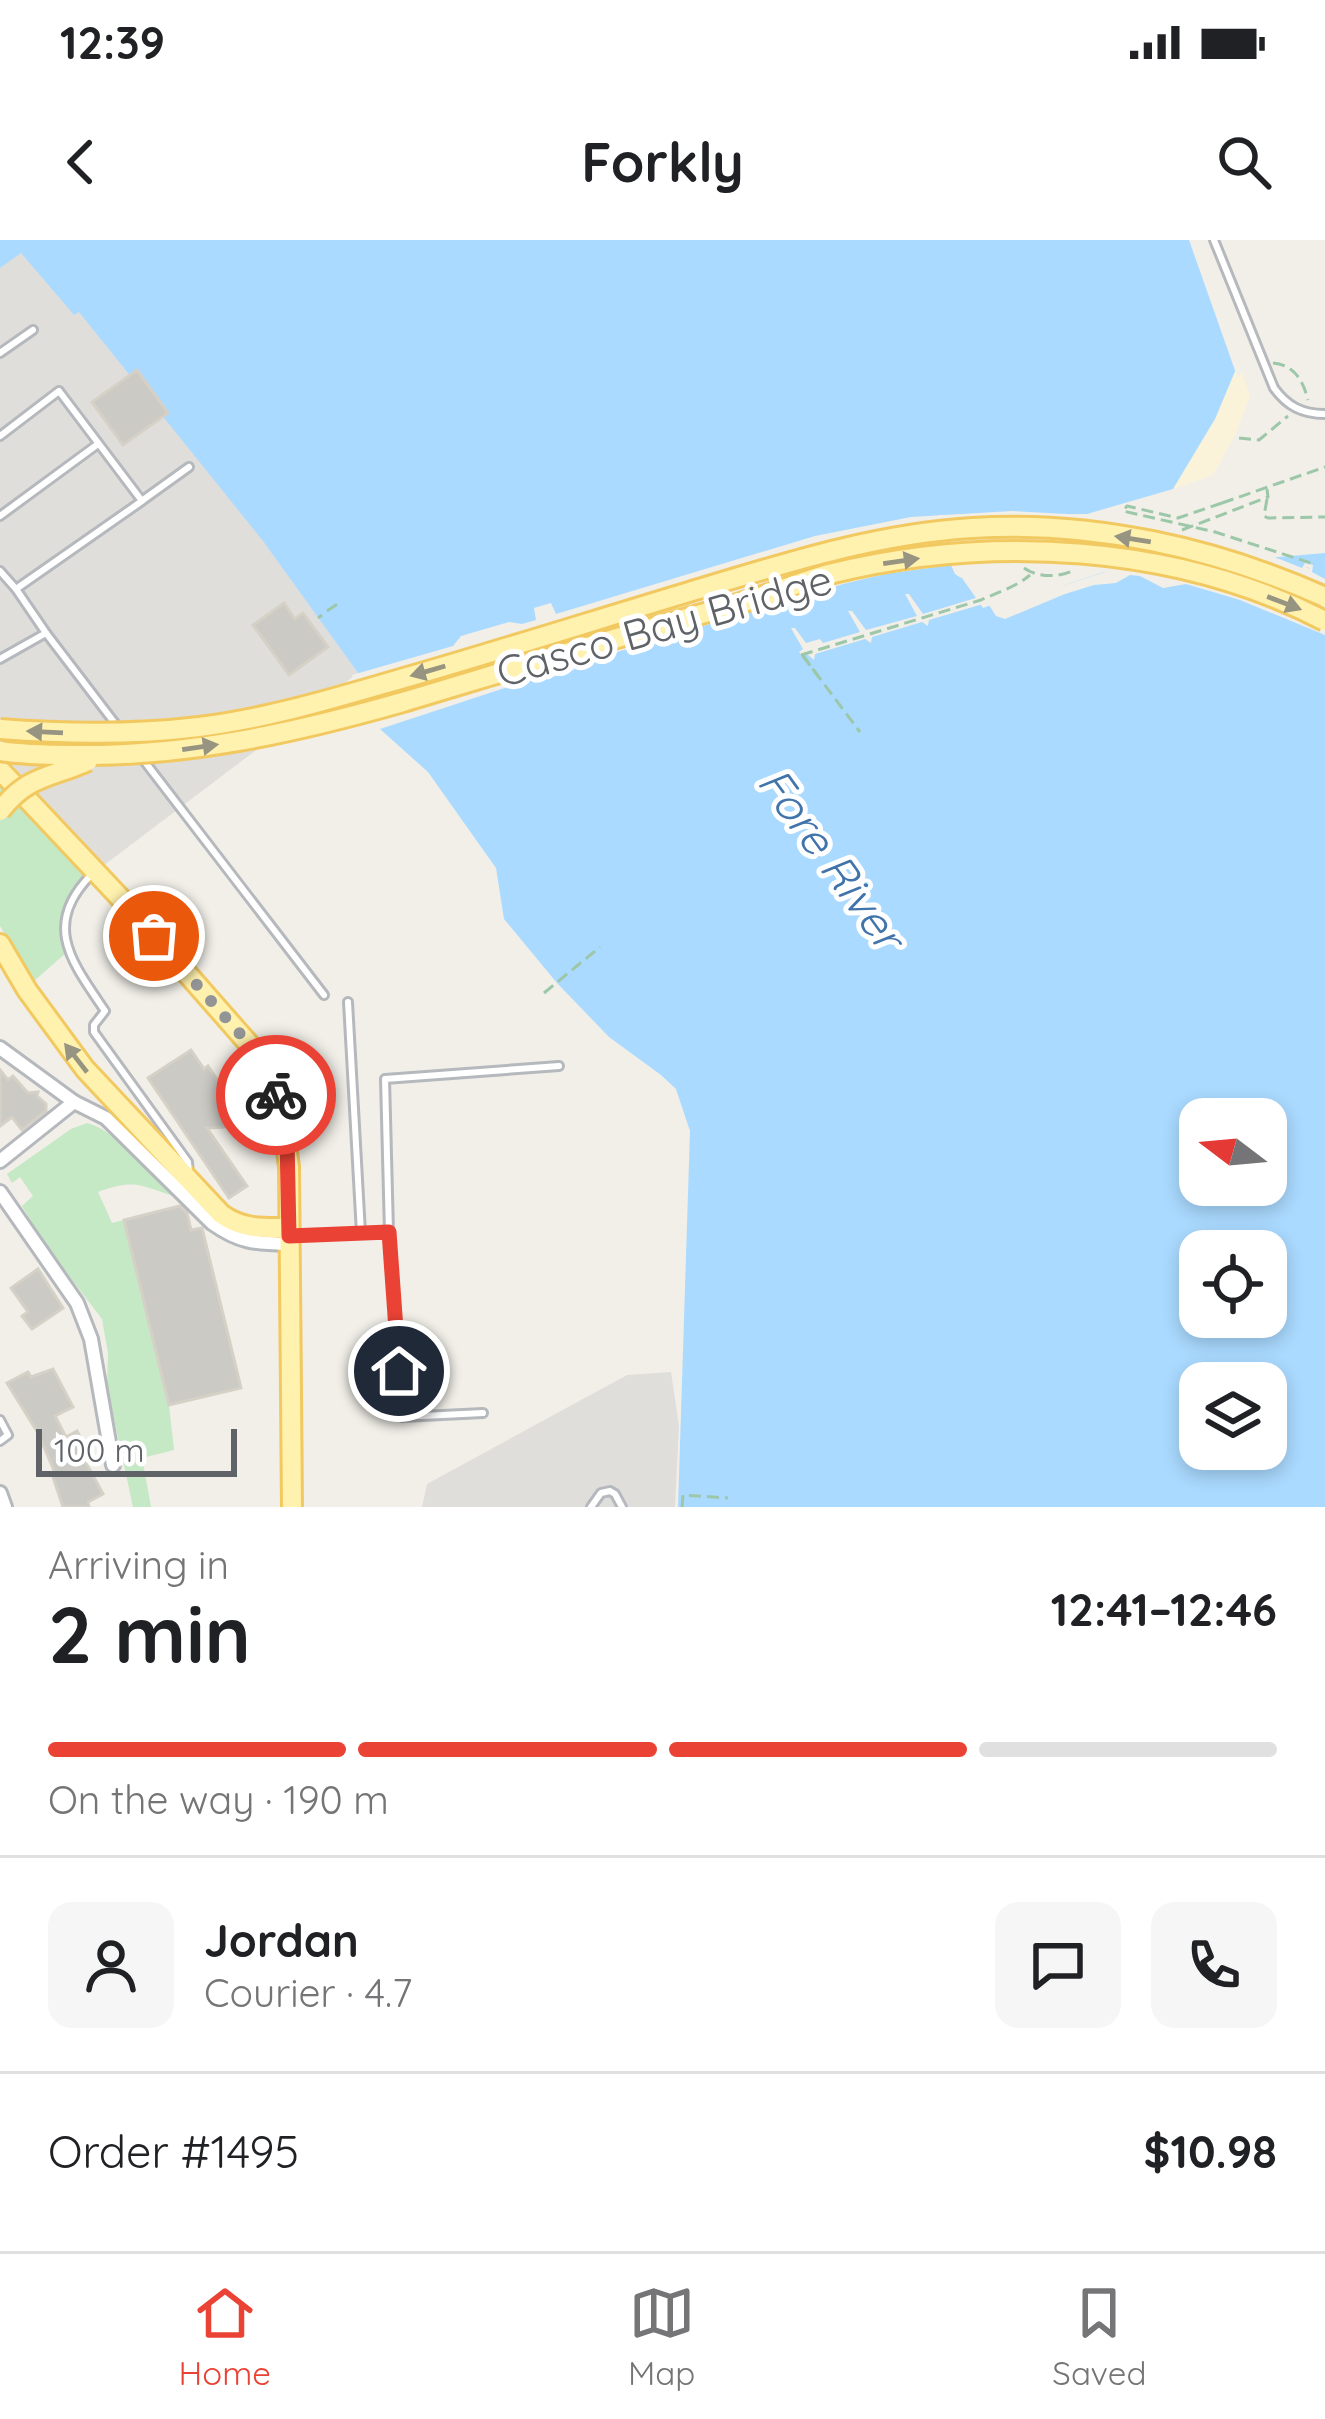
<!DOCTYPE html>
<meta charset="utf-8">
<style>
:root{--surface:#fff;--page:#f6f6f6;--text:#202124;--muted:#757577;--line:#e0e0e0;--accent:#ea4335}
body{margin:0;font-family:Quicksand,sans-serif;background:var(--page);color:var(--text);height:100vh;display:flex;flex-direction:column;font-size:45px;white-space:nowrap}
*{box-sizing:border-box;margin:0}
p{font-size:39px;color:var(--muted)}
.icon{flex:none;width:66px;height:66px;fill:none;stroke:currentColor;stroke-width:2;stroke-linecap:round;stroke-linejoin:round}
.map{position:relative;height:1267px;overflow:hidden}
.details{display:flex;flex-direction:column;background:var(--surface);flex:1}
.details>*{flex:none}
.needle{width:78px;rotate:286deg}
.fabs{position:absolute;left:1179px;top:858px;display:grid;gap:24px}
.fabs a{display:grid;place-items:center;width:108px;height:108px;border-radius:24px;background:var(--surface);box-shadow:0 6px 18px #0003;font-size:60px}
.scale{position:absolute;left:36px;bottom:30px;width:201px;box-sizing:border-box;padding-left:12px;border:6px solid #5f6368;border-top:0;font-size:33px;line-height:42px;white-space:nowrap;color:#5f6368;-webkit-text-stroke:9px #fff;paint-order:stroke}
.pin{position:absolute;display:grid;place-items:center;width:102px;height:102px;color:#fff;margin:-51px;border:6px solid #fff;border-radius:50%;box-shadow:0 3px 12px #0007}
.courier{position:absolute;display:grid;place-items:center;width:120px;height:120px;margin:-60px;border:9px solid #ea4335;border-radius:50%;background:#fff;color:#222;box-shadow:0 3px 15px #0007}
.overview em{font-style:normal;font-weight:700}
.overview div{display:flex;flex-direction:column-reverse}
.overview{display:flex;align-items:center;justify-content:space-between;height:204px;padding:0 48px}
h1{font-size:78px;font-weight:700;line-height:90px}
.bar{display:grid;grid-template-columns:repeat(4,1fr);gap:18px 12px;align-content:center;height:144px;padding:0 48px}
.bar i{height:15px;border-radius:9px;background:var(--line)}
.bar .selected{background:var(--accent)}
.bar p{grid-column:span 4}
.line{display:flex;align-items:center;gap:30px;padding:0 48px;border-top:3px solid var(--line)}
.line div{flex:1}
.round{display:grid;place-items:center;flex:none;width:126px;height:126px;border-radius:24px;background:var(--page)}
.status{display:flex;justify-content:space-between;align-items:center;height:84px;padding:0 60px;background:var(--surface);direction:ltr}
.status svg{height:33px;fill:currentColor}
header{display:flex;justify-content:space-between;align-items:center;height:156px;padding:0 48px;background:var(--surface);font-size:54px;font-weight:700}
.menu{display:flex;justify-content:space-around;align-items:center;height:168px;border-top:3px solid var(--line);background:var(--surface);font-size:33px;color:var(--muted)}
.menu a{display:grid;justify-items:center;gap:6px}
.menu .selected{color:var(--accent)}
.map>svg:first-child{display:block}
</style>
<div class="status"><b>12:39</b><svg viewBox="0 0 49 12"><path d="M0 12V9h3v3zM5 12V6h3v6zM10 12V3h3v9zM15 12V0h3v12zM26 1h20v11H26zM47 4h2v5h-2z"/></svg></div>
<header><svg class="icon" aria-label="back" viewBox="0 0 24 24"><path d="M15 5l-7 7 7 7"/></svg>Forkly<svg class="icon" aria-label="search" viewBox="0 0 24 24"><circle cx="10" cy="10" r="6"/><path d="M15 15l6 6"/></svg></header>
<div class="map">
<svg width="1325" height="1267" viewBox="0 0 1325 1267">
<rect width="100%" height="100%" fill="#f1efe8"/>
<g fill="#e0deda">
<path d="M20,12l38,1 300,420 -263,199 -95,-102v-502z"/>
<path d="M671,1132l8,54 -4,81h-253l5,-23 200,-109z"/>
</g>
<g fill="#c5e8c5">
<path d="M0,529l95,103c-28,27 -30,41 -27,79l-35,31 -33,-56z"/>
<path d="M87,883c32,9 66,51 90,74 -37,-11 -41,-19 -79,-5l14,31 12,-3 45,185 5,45 -32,8 9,49h-18l-26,-121 1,-33 -6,-34 -58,-76 -22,-37 11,-10 -13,-19 -8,6 -5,-9 64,-45z"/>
</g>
<path fill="#fbf3d9" d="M1233,106l17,50 -15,39 -22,40 -40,14 -18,-7z"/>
<path fill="#aadaff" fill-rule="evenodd" d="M0,0h1195l44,122 -24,57 -42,70 -86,25 -149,1 24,63 21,30 19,-7 3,4 99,-33 221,-19v954h-647l12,-376 -14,-42 -15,-14 -52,-38 -52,-54 -53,-64 -8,-51 -68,-96 -48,-43 -22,-56 -95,-132 -184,-229 -5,3 -53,-62 -21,15zM1200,879h66v66h-66zM1200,1011h66v66h-66zM1200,1143h66v66h-66z"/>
<g fill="#f1efe8">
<path d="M1189,0h12l30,83 12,44 -5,12z"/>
<path d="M1012,271l91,5 -16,4 -141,1 18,43 2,8 -5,6 -6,-4 -4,-9 -66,9 -42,10 -269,81v5l-40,13 -2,-4 -158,52 -22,-56 101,-29 8,-10 48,-14 13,2 14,-4 -2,-12 17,-5 5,11 259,-78 96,-19z"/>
<path d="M1262,312l40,16 3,-5 8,2 -1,7 13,7v56l-85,-35 -54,-16 -23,4 -23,-12 -10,-1 -14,8 -22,2 -29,9 -60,25 -9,-3 -7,-11 13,-4v-3l63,-13 43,-14 -9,-3 4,-2z"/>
<path d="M905,354h4l14,20 56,-17 4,7 -54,16 -1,6 -6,-4 -50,15 -1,6 -6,-4 -50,15 -1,6 -8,-7 -5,2 -2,-3 4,-3 -12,-21h4l11,15 14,-4 3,4 37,-11 -12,-21h4l14,19 51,-14z"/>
</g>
<g fill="#cccac5" stroke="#d6d1c6" stroke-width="3">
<path d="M137,130l31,43 -45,32 -31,-43z"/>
<path d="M284,363l11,16 8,-6 25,34 -39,28 -36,-50z"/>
<path d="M191,810l13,19 4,-3 20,30 15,-10 13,19 -32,22 -17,1 40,58 -18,12 -81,-120z"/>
<path d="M0,830l8,10 5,-4 15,17 10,-1 -1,4 9,8v7l-24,19 -10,-13 -12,9z"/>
<path d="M180,966l7,7 4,17 11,-2 39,160 -72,17 -45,-185z"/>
<path d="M38,1029l25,39 -31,21 -10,-13 6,-4 -17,-24z"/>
<path d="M53,1129l20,38 -18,9 11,21 11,-6 15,28 -6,4 17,31 -15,8 1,5h-26l-11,-33 3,-1 -17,-40 -31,-50 21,-11 3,5z"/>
</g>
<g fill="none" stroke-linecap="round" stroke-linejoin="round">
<g stroke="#b5b8bc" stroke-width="12">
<g id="service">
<path d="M1214,0l60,148c13,18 28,26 51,26"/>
<path d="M0,113l33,-23"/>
<path d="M0,196l59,-45 83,110 -126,88 30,44 -46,26"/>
<path d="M143,260l46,-33"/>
<path d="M0,276l98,-72"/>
<path d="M0,331l16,18"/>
<path d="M46,393l71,93"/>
<path d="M125,496l199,259"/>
<path d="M92,634c-51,51 -20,88 13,137l-11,14v7l94,130 1,11"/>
<path d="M348,762l13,231"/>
<path d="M389,992l13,185 81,-4"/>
<path d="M293,996l96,-4 -4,-153 174,-13"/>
<path d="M0,1180l8,15 -8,6"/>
<path d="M591,1267l10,-14 9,-2 5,3 7,13"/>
</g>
</g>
<g stroke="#b5b8bc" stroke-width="18">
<g id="minor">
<path d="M0,808l74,54 32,16 106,105c28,20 43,20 77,21"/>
<path d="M0,921l74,-59"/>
<path d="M0,952l77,111 14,36 22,126"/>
<path d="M0,1253l5,14"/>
</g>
</g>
<g stroke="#f2c960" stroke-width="24">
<g id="primary">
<path d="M0,530l125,133 123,140 24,42 10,27 7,55 3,340"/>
<path d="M0,704l27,46 58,79 136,145c22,16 42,14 68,14"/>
</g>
</g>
<g stroke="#9cc7a9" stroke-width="3" stroke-dasharray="12 6" stroke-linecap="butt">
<path d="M1273,123c22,2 30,18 35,37"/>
<path d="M1239,198l20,2 29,-24"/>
<path d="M1267,259l-3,17 4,2 57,-1"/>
<path d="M1222,263l103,-36"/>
<path d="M1182,290l86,-33 -1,-8"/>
<path d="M1024,328c12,9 34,10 48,3"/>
<path d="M327,371l12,-8"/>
<path d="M318,378l4,-3"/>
<path d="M801,415l180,-55c17,-8 35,-13 49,-25"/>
<path d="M803,416l57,76"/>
<path d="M544,753l56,-46"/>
<path d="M682,1267l1,-12 45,3"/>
</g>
<use href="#service" stroke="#fff" stroke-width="6"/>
<use href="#minor" stroke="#fff" stroke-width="12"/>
<use href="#primary" stroke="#fff2af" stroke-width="18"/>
<g stroke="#f2c960" stroke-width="24" stroke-linecap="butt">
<g id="primary-bridge">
<path d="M0,489c66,5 133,6 199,-2 73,-9 142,-31 212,-51 93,-27 185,-56 278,-84 93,-28 185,-58 283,-64 120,-8 244,20 353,69"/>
<path d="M0,511c24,4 48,4 72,4 114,2 222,-22 331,-53 110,-33 220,-67 331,-97 32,-9 63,-22 95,-31 161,-40 347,-30 496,47"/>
<path d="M0,571c28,-36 50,-33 88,-50"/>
</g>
</g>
<g stroke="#9cc7a9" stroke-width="3" stroke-dasharray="12 6" stroke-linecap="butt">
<path d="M1222,263l-44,15 -51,-12 -4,5 92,21 96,31 -3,5"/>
<path d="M802,414l16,22"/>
</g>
<use href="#primary-bridge" stroke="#fff2af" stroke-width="18"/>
</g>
<defs><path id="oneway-solid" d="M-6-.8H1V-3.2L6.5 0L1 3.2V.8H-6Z" transform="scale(3)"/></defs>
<g fill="#979581">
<use href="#oneway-solid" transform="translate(1133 299) rotate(-171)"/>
<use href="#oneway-solid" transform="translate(901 321) rotate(-8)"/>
<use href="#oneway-solid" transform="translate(1284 363) rotate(21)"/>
<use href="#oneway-solid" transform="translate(428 431) rotate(164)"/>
<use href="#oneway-solid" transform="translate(45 492) rotate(-177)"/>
<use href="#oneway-solid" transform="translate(200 507) rotate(-8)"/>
<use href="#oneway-solid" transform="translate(76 818) rotate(-128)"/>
</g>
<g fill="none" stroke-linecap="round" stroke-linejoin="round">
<path stroke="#929495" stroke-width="12" stroke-dasharray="0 21.6" d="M154,696l94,107 28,52"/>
<path stroke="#ea4335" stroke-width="15" d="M276,855l11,45 2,96 100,-4 10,139"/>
</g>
<g text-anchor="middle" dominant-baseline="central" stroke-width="10" stroke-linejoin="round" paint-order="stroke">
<g font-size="42" fill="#5f6368" stroke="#fff">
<text transform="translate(664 385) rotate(-16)">Casco Bay Bridge</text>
</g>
<g font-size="45" font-style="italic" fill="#4174aa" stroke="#fff">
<text transform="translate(832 618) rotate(54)">Fore River</text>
</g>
</g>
</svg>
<div class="fabs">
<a><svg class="needle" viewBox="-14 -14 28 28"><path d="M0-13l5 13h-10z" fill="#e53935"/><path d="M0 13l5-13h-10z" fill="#757577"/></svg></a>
<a><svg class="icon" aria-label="locate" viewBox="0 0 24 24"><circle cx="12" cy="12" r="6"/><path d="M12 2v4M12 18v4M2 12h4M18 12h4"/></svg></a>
<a><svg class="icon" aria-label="layers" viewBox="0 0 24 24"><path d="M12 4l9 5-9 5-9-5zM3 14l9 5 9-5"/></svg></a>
</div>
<div class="scale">100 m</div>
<div class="pin" style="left:154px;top:696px;background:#ea580c"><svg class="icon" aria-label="bag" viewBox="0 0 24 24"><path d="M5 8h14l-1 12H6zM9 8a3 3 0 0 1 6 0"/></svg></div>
<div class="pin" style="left:399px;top:1131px;background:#1f2937"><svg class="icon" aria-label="home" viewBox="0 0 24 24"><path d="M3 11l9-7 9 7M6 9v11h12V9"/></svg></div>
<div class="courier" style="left:276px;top:855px"><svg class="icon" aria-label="bike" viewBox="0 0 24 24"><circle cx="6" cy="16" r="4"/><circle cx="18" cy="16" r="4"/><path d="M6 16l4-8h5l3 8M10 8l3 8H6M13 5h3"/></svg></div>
</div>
<section class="details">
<div class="overview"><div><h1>2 min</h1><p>Arriving in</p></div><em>12:41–12:46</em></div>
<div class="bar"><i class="selected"></i><i class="selected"></i><i class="selected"></i><i></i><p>On the way · 190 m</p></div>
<div class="line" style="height:216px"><a class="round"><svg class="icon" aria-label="person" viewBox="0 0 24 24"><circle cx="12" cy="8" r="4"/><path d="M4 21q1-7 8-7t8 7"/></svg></a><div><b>Jordan</b><p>Courier · 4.7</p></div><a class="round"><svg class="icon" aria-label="chat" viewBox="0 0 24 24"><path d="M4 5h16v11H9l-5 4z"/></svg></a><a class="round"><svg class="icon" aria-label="phone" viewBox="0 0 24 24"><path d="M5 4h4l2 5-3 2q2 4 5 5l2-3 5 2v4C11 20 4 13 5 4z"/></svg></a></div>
<div class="line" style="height:156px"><div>Order #1495</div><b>$10.98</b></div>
</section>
<nav class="menu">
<a class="selected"><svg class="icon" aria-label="home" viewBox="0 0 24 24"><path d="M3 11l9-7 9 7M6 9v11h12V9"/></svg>Home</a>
<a><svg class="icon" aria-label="map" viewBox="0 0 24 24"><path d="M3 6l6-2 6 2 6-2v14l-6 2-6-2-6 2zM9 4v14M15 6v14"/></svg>Map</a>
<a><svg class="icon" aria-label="saved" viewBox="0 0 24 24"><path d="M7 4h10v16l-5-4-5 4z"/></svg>Saved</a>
</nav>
